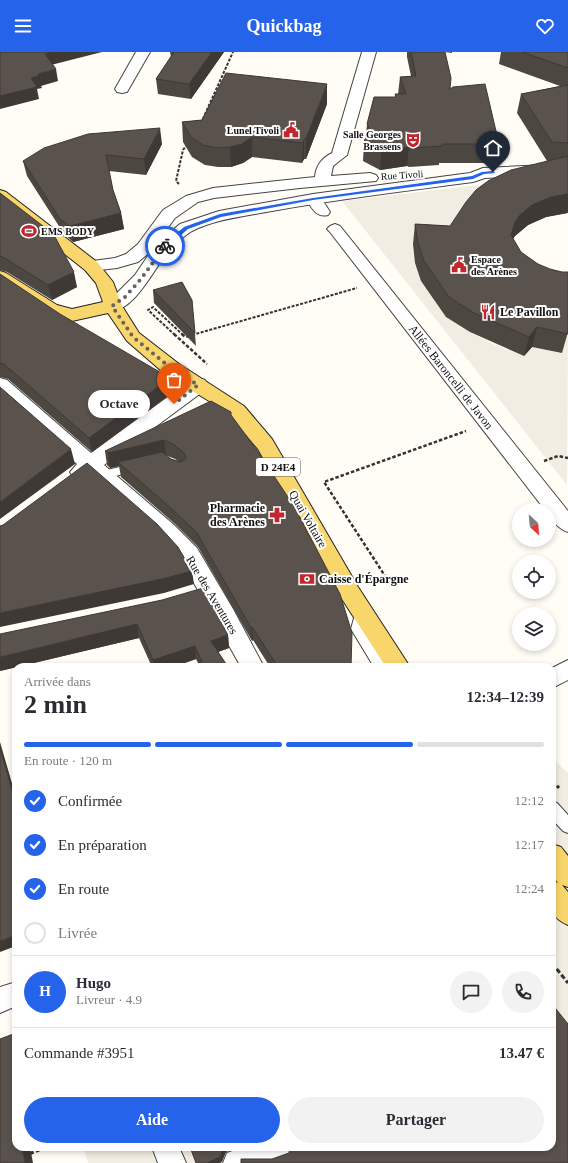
<!DOCTYPE html>
<html lang="fr">
<meta charset="utf-8">
<style>
:root{--surface:#fff;--page:#f2f2f3;--text:#2b2b33;--muted:#7c7c81;--line:#e1e1e2;--accent:#2563eb}
body{margin:0;font-family:Georgia,serif;background:var(--page);color:var(--text);height:100vh;display:flex;flex-direction:column;font-size:15px;white-space:nowrap}
*{box-sizing:border-box;margin:0}
p{font-size:13px;color:var(--muted)}
.icon{flex:none;width:22px;height:22px;fill:none;stroke:currentColor;stroke-width:2;stroke-linecap:round;stroke-linejoin:round}
.map{position:relative;flex:1;overflow:hidden}
.side{position:absolute;left:12px;top:611px;width:544px;height:488px;display:flex;flex-direction:column;background:var(--surface);border-radius:12px;box-shadow:0 2px 6px #0003}
.side>*{flex:none}
.needle{width:26px;rotate:154deg}
.fabs{position:absolute;left:512px;top:451px;display:grid;gap:8px}
.fabs a{display:grid;place-items:center;width:44px;height:44px;border-radius:50%;background:var(--surface);box-shadow:0 2px 6px #0003;font-size:20px}
.pin{position:absolute;display:grid;place-items:center;width:34px;height:34px;color:#fff;margin:-41px -17px;border-radius:50% 50% 50% 0;rotate:-45deg;box-shadow:0 0 4px #0007}
.pin .icon{rotate:45deg}
.courier{position:absolute;display:grid;place-items:center;width:40px;height:40px;margin:-20px;border:3px solid #2563eb;border-radius:50%;background:#fff;color:#222;box-shadow:0 1px 5px #0007}
.bubble{position:absolute;height:28px;border-radius:14px;background:var(--surface);box-shadow:0 2px 6px #0003;font-size:13px;font-weight:700;line-height:28px;text-align:center}
.head em{font-style:normal;font-weight:700}
.head div{display:flex;flex-direction:column-reverse}
.head{display:flex;align-items:center;justify-content:space-between;height:68px;padding:0 12px}
h1{font-size:26px;font-weight:700;line-height:30px}
.bar{display:grid;grid-template-columns:repeat(4,1fr);gap:6px 4px;align-content:center;height:48px;padding:0 12px}
.bar i{height:5px;border-radius:3px;background:var(--line)}
.bar .current{background:var(--accent)}
.bar p{grid-column:span 4}
.line{display:flex;align-items:center;gap:10px;padding:0 12px;border-top:1px solid var(--line)}
.line div{flex:1}
.round{display:grid;place-items:center;flex:none;width:42px;height:42px;border-radius:21px;background:var(--page)}
ol{padding:0 12px;list-style:none}
li{display:flex;align-items:center;gap:12px;height:44px}
li p{margin-inline-start:auto}
li .icon{padding:4px;border-radius:50%;background:var(--accent);color:#fff;stroke-width:4}
li:last-child{color:var(--muted)}
li i{width:22px;height:22px;border:2px solid var(--line);border-radius:50%}
.primary-button{display:flex;gap:8px;margin-top:auto;padding:8px 12px}
.primary-button a{flex:1;height:46px;border-radius:24px;background:var(--accent);color:#fff;font-size:16px;font-weight:700;line-height:46px;text-align:center}
.primary-button a+a{background:var(--page);color:var(--text)}
header{display:flex;justify-content:space-between;align-items:center;height:52px;padding:0 12px;background:var(--accent);color:#fff;font-size:18px;font-weight:700}
.map>svg:first-child{display:block}
</style>
<header><svg class="icon" aria-label="menu" viewBox="0 0 24 24"><path d="M4 6h16M4 12h16M4 18h16"/></svg>Quickbag<svg class="icon" aria-label="heart" viewBox="0 0 24 24"><path d="M12 20l-8-8c-3-5 5-10 8-4 3-6 11-1 8 4z"/></svg></header>
<div class="map">
<svg width="568" height="1111" viewBox="0 0 568 1111">
<rect width="100%" height="100%" fill="#fffdf5"/>
<g fill="#f1ede2">
<path d="M504,130l-50,64 -41,-2 2,19 6,18 13,18 36,33 25,13 29,11 8,-9 30,6 6,-22 -1,154 -225,-284z"/>
<path d="M552,706l16,15v268l-16,-20z"/>
<path d="M83,1095h108l6,16h-109z"/>
</g>
<g fill="none" stroke-linecap="round" stroke-linejoin="round">
<g stroke="#444" stroke-width="2">
<g id="service">
<path d="M136,411l4,1 2,3 -2,3 -37,9 -4,-1 -2,-3 2,-3z"/>
<path d="M362,554l5,1 2,4 -4,17 23,39h-14l-23,-38 6,-22z"/>
<path d="M552,749l5,2 11,12v18l-5,-2 -11,-12z"/>
</g>
</g>
<g stroke="#444" stroke-width="2">
<g id="pedestrian">
<path d="M313,143c8,2 13,10 17,17l-2,3c-12,3 -16,-7 -22,-16l2,-3z"/>
<path d="M335,172l5,2 228,285v21c-8,-2 -19,-13 -19,-22h-4l-215,-278 -3,-3 3,-3z"/>
<path d="M568,608v20l-16,8v-20z"/>
<path d="M16,930v24l-16,7v-26z"/>
<path d="M152,1095h27l7,16h-28z"/>
<path d="M243,1095h48l-3,10 -16,6h-49l4,-10z"/>
</g>
</g>
<g stroke="#444" stroke-width="2">
<g id="minor">
<path d="M136,0h14l-23,40 -5,1 -5,-1 -2,-3z"/>
<path d="M362,0h14l-29,103 -14,11 -2,10 39,-3 6,2 2,3 -2,3 -76,7 -86,10 -16,4 -23,16 -25,34 -12,10 -21,6 -26,3 -6,-1 -3,-4 3,-4 30,-4 11,-4 12,-10 25,-34 23,-14 27,-8 102,-11c1,-12 7,-19 17,-24z"/>
<path d="M568,112v10l-83,4 -12,4c-67,9 -135,17 -201,29 -26,5 -56,8 -80,20 -8,5 -19,15 -25,22 -13,16 -36,64 -60,57l-3,-4 31,-31 21,-31 24,-20 39,-13 94,-17 157,-21 13,-5z"/>
<path d="M0,326l7,2 84,73 100,-73 7,-2 7,2 2,5 -2,5 -101,75 70,60 23,23 36,61 31,58h-23l-60,-107 -21,-23 -70,-62 -10,5 -7,-3 -3,-5 7,-8 -77,-68z"/>
</g>
</g>
<g stroke="#222" stroke-width="2">
<g id="primary">
<path d="M0,138l6,2 91,70 16,20 9,24 17,27 40,31 65,42 28,33 86,148 52,80h-24l-44,-68 -84,-150 -28,-33 -21,-15 -44,-27 -38,-33 -19,-28 -36,8 -27,-7 -45,-29v-14l6,2 51,32 15,4 31,-7 -7,-19 -11,-13 -85,-67z"/>
<path d="M552,792l9,3 7,9v31l-6,-2 6,7v33c-22,-9 -16,-24 -16,-45l6,3 -6,-8z"/>
</g>
</g>
<g stroke="#333" stroke-width="2" stroke-dasharray="3 1.5" stroke-linecap="butt">
<path d="M201,71l32,-71"/>
<path d="M179,132l-3,-3 7,-31 5,-7"/>
<path d="M175,283l-27,-25 5,-3 30,28"/>
<path d="M192,283l165,-47"/>
</g>
<g stroke="#333" stroke-width="2.5" stroke-dasharray="3.5 2" stroke-linecap="butt">
<path d="M174,282l33,30"/>
<path d="M182,282l3,3 11,-3"/>
<path d="M544,409l14,-5 10,2"/>
<path d="M373,533l14,-6 -63,-97 142,-51"/>
</g>
<g stroke="#333" stroke-width="3" stroke-dasharray="5 2.5" stroke-linecap="butt">
<path d="M552,728l7,8"/>
<path d="M552,911l16,20"/>
<path d="M29,1102l18,-7"/>
</g>
<use href="#service" fill="#fff" fill-rule="evenodd"/>
<use href="#pedestrian" fill="#fff" fill-rule="evenodd"/>
<use href="#minor" fill="#fff" fill-rule="evenodd"/>
<use href="#primary" fill="#f9d66b" fill-rule="evenodd"/>
</g>
<g fill="#4d4742" fill-rule="evenodd">
<path d="M170,0h54l-33,47 -33,-5 -2,-15 15,-22z"/>
<path d="M407,0h45v1l-7,-1 5,37 49,55 -3,19h-57v2l-30,2 -2,-1 -27,4 -17,-9 1,-19 2,-8 1,-10 28,-27v-3h3l2,-17 11,-1 -4,-19z"/>
<path d="M501,0h67v161l-22,4 -18,8 -13,11 -2,3 55,93 -6,21 -30,-6 -8,9 -54,-24 -24,-15 -25,-36 -6,-18 -2,-19 2,-20 35,2 97,-65 -30,-48 4,-19 39,-8 -61,-22z"/>
<path d="M327,52l-21,55h-2l-2,4 -50,-6 -9,6 -12,4h-13l-13,-2 -13,-8 -9,-15 -1,-20 20,-2z"/>
<path d="M162,92l-16,31 -37,-4 4,19 8,23 3,16 -51,13 -9,-8 -37,-58 -4,-15z"/>
<path d="M0,141l57,48 20,46 -25,13 -45,-28 -7,-2z"/>
<path d="M0,222l172,119 -80,59 -84,-73 -8,-2z"/>
<path d="M153,238l39,10 4,46 -42,-43z"/>
<path d="M231,363l120,252h-81l-17,-27 -1,1 -54,-94 -23,-23 -54,-47 -2,-11 -9,2 -3,-3 -2,-14zM165,403l10,4 3,2 -7,-2z"/>
<path d="M162,548l66,35 1,13 -11,4 10,15h-28l-4,-8 -23,8h-21l-13,-29 -139,33z"/>
</g>
<g fill="#3f3936">
<path d="M52,0h50l-55,14 -2,-12z"/>
<path d="M212,0h12l-33,47 -2,-15z"/>
<path d="M56,17l2,12 -17,5 1,2 -5,1 2,10 -39,10v-13l38,-22z"/>
<path d="M327,32v20l-21,55v-20z"/>
<path d="M160,76l2,16 -16,31 -2,-16z"/>
<path d="M252,85v20l-9,6 -12,4 -1,-20z"/>
<path d="M304,87v20l-2,4 1,-20z"/>
<path d="M409,95l-2,19 -27,4 1,-19z"/>
<path d="M568,142v15l-1,4 -21,4 -18,8 -13,11 -4,6v-7l4,-13 4,-6 13,-11 19,-8z"/>
<path d="M121,161l3,16 -51,13 -3,-16z"/>
<path d="M74,220l3,15 -25,13 -4,-15z"/>
<path d="M537,275l-5,20 -8,9 5,-19z"/>
<path d="M170,326l2,15 -80,59 -3,-14z"/>
<path d="M164,388l2,15 -45,10 -3,-3 1,4 -9,2 -2,-15z"/>
<path d="M71,397l4,15 -75,55v-17z"/>
<path d="M192,519l2,13 -30,9 -164,34v-14z"/>
<path d="M137,572l2,14 -139,33v-14z"/>
<path d="M252,575l1,13 -1,1 -1,-13z"/>
<path d="M228,583l1,13 -17,6 -1,-13z"/>
<path d="M195,594l1,13 -23,8h-19l-1,-7z"/>
<path d="M0,690l16,55v7l-16,-55z"/>
<path d="M16,883v11l-16,6v-11z"/>
<path d="M22,1095h8l3,16h-8z"/>
<path d="M224,1095h15l-13,5 -4,10 -2,1h-13z"/>
</g>
<g fill="#5a524d" stroke="#3f3936">
<path d="M0,0h52l-7,2 11,15 -18,5 1,2 -8,2 6,9 -37,9z"/>
<path d="M174,0h38l-23,32 -33,-5z"/>
<path d="M411,0h34l6,26 -1,11 3,-2 32,-3 14,60h-57v2l-31,2 -2,-1 -28,4 -17,-9 5,-16 -2,-2 7,-27h22l-1,-3h11l-6,-17 16,-1z"/>
<path d="M522,0h46v16z"/>
<path d="M226,21l101,11 -21,55h-2l-1,4 -51,-6 -10,7 -12,3 -13,1 -14,-3 -12,-8 -9,-15 20,-2z"/>
<path d="M568,33v58l-16,-1 -31,-48z"/>
<path d="M160,76l-16,31 -38,-4 7,35 8,23 -51,13 -10,-7 -37,-58 21,-13 44,-14z"/>
<path d="M568,104v38l-17,3 -19,8 -13,11 -4,6 -4,13 10,17 17,12 12,5 12,3h6v62l-31,-7 -8,10 -55,-24 -25,-16 -25,-36 -6,-18 -3,-19 35,2 16,-24 10,-12 12,-9 23,-11z"/>
<path d="M0,141l56,43 -1,1 19,35 -26,13 -45,-28 -3,-1z"/>
<path d="M0,222l60,40 110,64 -81,60 -85,-74 -4,-1z"/>
<path d="M182,230l10,18 3,33 -42,-43z"/>
<path d="M0,335l71,62 -71,53z"/>
<path d="M211,349l20,11v3l25,34 38,57 46,88 12,39 -1,34h-73l-26,-40 -1,1 -54,-95 -24,-23 -55,-48 44,-10 9,7 9,3 4,-2 2,-3 -2,-4 -11,-9 -9,-4 -56,13 -3,-2z"/>
<path d="M87,411l70,61 21,23 14,24 -30,8 -162,34v-87l3,-1z"/>
<path d="M203,536l25,47 -17,6 17,26h-24l-9,-21 -42,14 -16,-36 -137,33v-23l162,-34z"/>
<path d="M0,697l16,55v131l-16,6z"/>
<path d="M552,952l16,20v139h-327v-4h31l17,-6 1,-6h262z"/>
<path d="M16,981v114h6l3,16h-25v-124z"/>
<path d="M190,1095h34l-4,10 -13,6h-11z"/>
</g>
<path fill="#2563eb" d="M493,119l2,2 -11,1 -11,5 -160,21 -92,17 -33,12 -22,19 -4,-2 22,-19 36,-13 93,-16 159,-22 10,-4z"/>
<g fill="none" stroke-linecap="round" stroke-linejoin="round">
<path stroke="#646461" stroke-width="4" stroke-dasharray="0 7.2" d="M165,194l-24,33 -16,18 -13,9 21,31 39,32 26,16 -24,19"/>
</g>
<defs>
<g id="civic-bare" transform="scale(1.2)"><path d="M-.6-6.5H3V-4.5H.6V-3L4-1V1h2V6H-6V1h2V-1L-.6-3ZM-1.2 2.5V6h2.4V2.5Z" fill="#c4262e" stroke="#fff" stroke-width="2.5" paint-order="stroke"/></g>
<g id="theatre-bare" transform="scale(1.2)"><path d="M-5-5.5Q0-4 5-5.5V0Q5 5 0 6Q-5 5-5 0ZM-3.3-2.5H-1v1.5H-3.3ZM1-2.5H3.3v1.5H1ZM-2.8 1Q0 5.5 2.8 1Z" fill="#c4262e" stroke="#fff" stroke-width="2.5" paint-order="stroke"/></g>
<g id="stadium-bare" transform="scale(1.2)"><path d="M0-5a6.5 5 0 1 0 0 10a6.5 5 0 1 0 0-10ZM-3.5-1.8h7v3.6h-7Z" fill="#c4262e" stroke="#fff" stroke-width="2.5" paint-order="stroke"/></g>
<g id="restaurant-bare" transform="scale(1.2)"><path d="M-5-6h1v4h1v-4h1v4h1v-4h1v5L-1.5 .5V6h-2V.5L-5-1ZM5-6V6H3V1.5H1.5Q1.5-4 5-6Z" fill="#c4262e" stroke="#fff" stroke-width="2.5" paint-order="stroke"/></g>
<g id="pharmacy-bare" transform="scale(1.2)"><path d="M-2-6h4v4h4v4h-4v4h-4v-4h-4v-4h4Z" fill="#c4262e" stroke="#fff" stroke-width="2.5" paint-order="stroke"/></g>
<g id="bank-bare" transform="scale(1.2)"><path d="M-6-4H6V4H-6ZM0-2.3a2.3 2.3 0 1 0 0 4.6a2.3 2.3 0 1 0 0-4.6Z" fill="#c4262e" stroke="#fff" stroke-width="2.5" paint-order="stroke"/></g>
</defs>
<g fill-rule="evenodd">
<use href="#civic-bare" x="291" y="78"/>
<use href="#theatre-bare" x="413" y="88"/>
<use href="#stadium-bare" x="29" y="179"/>
<use href="#civic-bare" x="459" y="213"/>
<use href="#restaurant-bare" x="488" y="260"/>
<use href="#pharmacy-bare" x="277" y="463"/>
<use href="#bank-bare" x="307" y="527"/>
</g>
<g text-anchor="middle" dominant-baseline="central" stroke-width="4" stroke-linejoin="round" paint-order="stroke">
<g font-size="10" font-weight="bold" fill="#111" stroke="#fff" text-anchor="end">
<text x="279" y="78">Lunel Tivoli</text>
<text x="401" y="82">Salle Georges<tspan x="401" dy="12">Brassens</tspan></text>
<text x="41" y="179" text-anchor="start">EMS BODY</text>
<text x="471" y="207" text-anchor="start">Espace<tspan x="471" dy="12">des Arènes</tspan></text>
</g>
<g font-size="10" fill="#111" stroke="#fff">
<text transform="translate(402 123) rotate(-4)">Rue Tivoli</text>
</g>
<rect fill="#fff" stroke="#585858" stroke-width="1" x="256" y="406" width="44" height="18" rx="3"/>
<g font-size="11" font-weight="bold" fill="#111">
<text x="278" y="415">D 24E4</text>
</g>
<g font-size="12" font-weight="bold" fill="#111" stroke="#fff" text-anchor="start">
<text x="500" y="260">Le Pavillon</text>
<text x="265" y="456" text-anchor="end">Pharmacie<tspan x="265" dy="14">des Arènes</tspan></text>
<text x="319" y="527">Caisse d'Épargne</text>
</g>
<g font-size="12" fill="#111" stroke="#fff">
<text transform="translate(451 325) rotate(52)">Allées Baroncelli de Javon</text>
<text transform="translate(308 467) rotate(60)">Quai Voltaire</text>
<text transform="translate(212 543) rotate(59)">Rue des Aventures</text>
</g>
</g>
</svg>
<div class="fabs">
<a><svg class="needle" viewBox="-14 -14 28 28"><path d="M0-13l5 13h-10z" fill="#e53935"/><path d="M0 13l5-13h-10z" fill="#7c7c81"/></svg></a>
<a><svg class="icon" aria-label="locate" viewBox="0 0 24 24"><circle cx="12" cy="12" r="6"/><path d="M12 2v4M12 18v4M2 12h4M18 12h4"/></svg></a>
<a><svg class="icon" aria-label="layers" viewBox="0 0 24 24"><path d="M12 4l9 5-9 5-9-5zM3 14l9 5 9-5"/></svg></a>
</div>
<div class="pin" style="left:174px;top:352px;background:#ea580c"><svg class="icon" aria-label="bag" viewBox="0 0 24 24"><path d="M5 8h14l-1 12H6zM9 8a3 3 0 0 1 6 0"/></svg></div>
<div class="pin" style="left:493px;top:120px;background:#1f2937"><svg class="icon" aria-label="home" viewBox="0 0 24 24"><path d="M3 11l9-7 9 7M6 9v11h12V9"/></svg></div>
<div class="courier" style="left:165px;top:194px"><svg class="icon" aria-label="bike" viewBox="0 0 24 24"><circle cx="6" cy="16" r="4"/><circle cx="18" cy="16" r="4"/><path d="M6 16l4-8h5l3 8M10 8l3 8H6M13 5h3"/></svg></div>
<div class="bubble" style="left:88px;top:338px;width:62px">Octave</div>
<section class="side">
<div class="head"><div><h1>2 min</h1><p>Arrivée dans</p></div><em>12:34–12:39</em></div>
<div class="bar"><i class="current"></i><i class="current"></i><i class="current"></i><i></i><p>En route · 120 m</p></div>
<ol>
<li><svg class="icon" aria-label="check" viewBox="0 0 24 24"><path d="M5 12l5 5 9-10"/></svg>Confirmée<p>12:12</p></li>
<li><svg class="icon" aria-label="check" viewBox="0 0 24 24"><path d="M5 12l5 5 9-10"/></svg>En préparation<p>12:17</p></li>
<li><svg class="icon" aria-label="check" viewBox="0 0 24 24"><path d="M5 12l5 5 9-10"/></svg>En route<p>12:24</p></li>
<li><i></i>Livrée</li>
</ol>
<div class="line" style="height:72px"><b class="round" style="background:var(--accent);color:#fff">H</b><div><b>Hugo</b><p>Livreur · 4.9</p></div><a class="round"><svg class="icon" aria-label="chat" viewBox="0 0 24 24"><path d="M4 5h16v11H9l-5 4z"/></svg></a><a class="round"><svg class="icon" aria-label="phone" viewBox="0 0 24 24"><path d="M5 4h4l2 5-3 2q2 4 5 5l2-3 5 2v4C11 20 4 13 5 4z"/></svg></a></div>
<div class="line" style="height:52px"><div>Commande #3951</div><b>13.47 €</b></div>
<div class="primary-button"><a>Aide</a><a>Partager</a></div>
</section>
</div>
